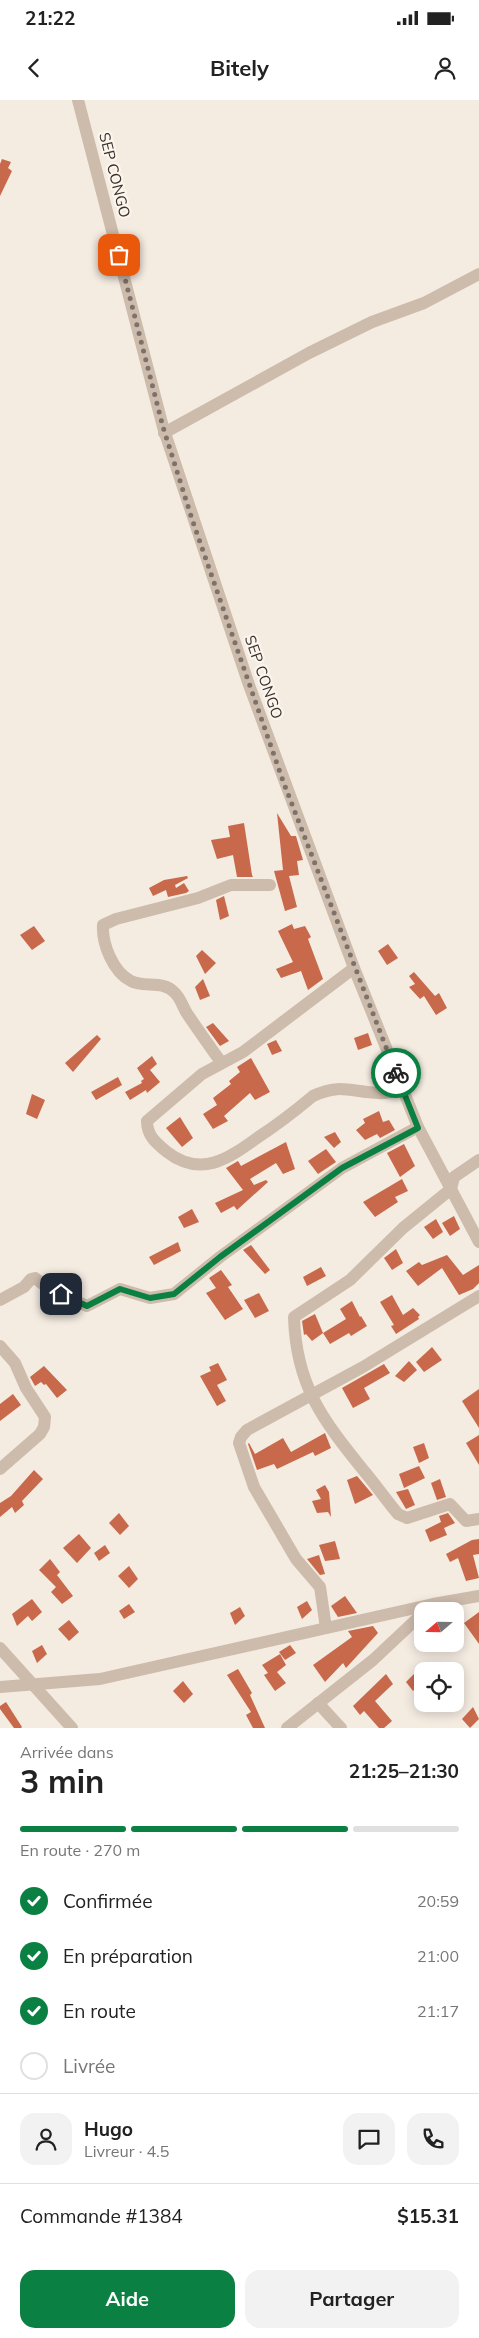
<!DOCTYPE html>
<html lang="fr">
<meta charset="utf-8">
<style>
:root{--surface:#fff;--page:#f2f2f2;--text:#222;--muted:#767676;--line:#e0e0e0;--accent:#0b8043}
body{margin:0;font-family:Mulish,sans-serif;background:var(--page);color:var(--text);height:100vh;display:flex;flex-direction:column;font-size:19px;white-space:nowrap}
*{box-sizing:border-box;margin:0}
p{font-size:16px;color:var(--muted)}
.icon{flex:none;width:28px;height:28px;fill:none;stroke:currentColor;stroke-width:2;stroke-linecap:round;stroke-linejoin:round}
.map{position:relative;height:1628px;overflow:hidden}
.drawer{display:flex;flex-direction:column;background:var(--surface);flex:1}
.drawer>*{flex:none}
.needle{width:32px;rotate:250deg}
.buttons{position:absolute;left:414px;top:1502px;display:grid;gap:10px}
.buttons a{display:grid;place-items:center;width:50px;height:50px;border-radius:10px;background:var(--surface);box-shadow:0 2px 12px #0003;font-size:25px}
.pin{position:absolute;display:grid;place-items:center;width:42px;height:42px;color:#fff;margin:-21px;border-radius:10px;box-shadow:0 2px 8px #0006}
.courier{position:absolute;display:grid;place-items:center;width:50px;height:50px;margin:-25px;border:4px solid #0b8043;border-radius:50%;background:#fff;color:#222;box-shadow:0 1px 6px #0007}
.headline em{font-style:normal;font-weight:700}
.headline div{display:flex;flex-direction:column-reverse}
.headline{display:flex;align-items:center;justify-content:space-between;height:85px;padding:0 20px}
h1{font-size:32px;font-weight:700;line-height:38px}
.bar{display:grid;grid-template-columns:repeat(4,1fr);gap:8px 5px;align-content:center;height:60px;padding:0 20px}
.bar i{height:6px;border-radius:4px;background:var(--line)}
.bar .current{background:var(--accent)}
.bar p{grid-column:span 4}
.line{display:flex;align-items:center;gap:12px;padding:0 20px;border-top:1px solid var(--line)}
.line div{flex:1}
.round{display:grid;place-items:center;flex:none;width:52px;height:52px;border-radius:15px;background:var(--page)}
ol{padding:0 20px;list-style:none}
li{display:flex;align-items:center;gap:15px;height:55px}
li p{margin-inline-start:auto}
li .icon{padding:5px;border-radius:50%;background:var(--accent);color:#fff;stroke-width:4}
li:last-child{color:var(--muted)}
li i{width:28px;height:28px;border:2px solid var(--line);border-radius:50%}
.cta{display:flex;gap:10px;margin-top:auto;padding:10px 20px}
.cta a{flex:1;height:58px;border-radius:15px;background:var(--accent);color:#fff;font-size:20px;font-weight:700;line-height:58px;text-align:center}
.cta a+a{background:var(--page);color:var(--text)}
.status{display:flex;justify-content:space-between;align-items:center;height:35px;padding:0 25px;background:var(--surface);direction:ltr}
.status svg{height:14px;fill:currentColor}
header{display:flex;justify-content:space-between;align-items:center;height:65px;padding:0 20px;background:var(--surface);font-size:22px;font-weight:700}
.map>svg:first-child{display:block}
</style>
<div class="status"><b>21:22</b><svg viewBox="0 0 49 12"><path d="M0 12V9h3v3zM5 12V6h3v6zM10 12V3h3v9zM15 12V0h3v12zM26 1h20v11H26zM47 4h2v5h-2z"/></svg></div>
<header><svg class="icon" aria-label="back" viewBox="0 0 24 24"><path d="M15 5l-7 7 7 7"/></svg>Bitely<svg class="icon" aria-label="person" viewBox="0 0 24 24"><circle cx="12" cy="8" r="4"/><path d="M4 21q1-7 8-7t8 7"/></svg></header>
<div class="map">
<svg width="479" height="1628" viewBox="0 0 479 1628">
<rect width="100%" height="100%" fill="#f4ebe1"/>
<g fill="#c8694b">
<path d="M2,59l9,3 -3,6 4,3 -12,25v-32z"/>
<path d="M277,713l14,23h5l7,24 -6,1 2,14 -10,1 8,31 -12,4 -11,-40 9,-1z"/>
<path d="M244,723l8,52 1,2h-16l-4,-22 -16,4 -6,-19 19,-3 -2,-11z"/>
<path d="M187,776l1,2 -13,7 1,3 8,-5 5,8 -3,2 -18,4 -2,-7 -13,6 -4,-8 15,-8z"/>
<path d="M224,796l5,20 -9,4 -4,-20z"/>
<path d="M292,824l2,5 11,-3 6,11 -3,2 15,40 -15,11 -7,-19 -20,7 -5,-9 17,-7 -15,-31z"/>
<path d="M34,826l11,15 -13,9 -12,-15z"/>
<path d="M388,844l10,14 -11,7 -9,-14z"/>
<path d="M202,850l14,13 -11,11 -9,-18z"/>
<path d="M414,872l21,24 4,-3 8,15 -11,7 -12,-19 -4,3 -11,-12 6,-3 -6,-8z"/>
<path d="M203,879l7,17 -10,4 -5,-13z"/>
<path d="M213,923l16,18 -9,5 -14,-19z"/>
<path d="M368,933l4,12 -14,5 -4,-12z"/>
<path d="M97,935l4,4 -28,33 -8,-9z"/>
<path d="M276,940l6,11 -10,4 -5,-11z"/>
<path d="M152,956l5,8 -7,6 10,12 -13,11 -1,-3 -16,10 -5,-8 17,-9 -1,-2 3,-2 -7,-11z"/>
<path d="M251,958l19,34 -15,8 -5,-7 -26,23 4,5 -15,8 -10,-15 14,-9 -4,-7 18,-14 -2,-3 11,-9 -3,-5z"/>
<path d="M118,977l4,8 -26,15 -5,-8z"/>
<path d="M32,994l13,6 -8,19 -11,-5z"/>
<path d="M379,1011l4,11 6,-2 6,10 -15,8 -3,-4 -12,6 -9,-10 9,-7 -2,-4z"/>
<path d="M180,1017l13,21 -11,9 -16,-19z"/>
<path d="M335,1032l6,10 -7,6 -10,-11z"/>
<path d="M286,1042l9,27 -12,5 -7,-11 -26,16 4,6 12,-5 2,2 -31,28 -3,-4 -13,7 -6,-10 28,-13 -17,-22 12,-7 3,5z"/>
<path d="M404,1044l11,22 -15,11 -13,-24z"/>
<path d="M326,1049l10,13 -18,12 -10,-13z"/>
<path d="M402,1079l6,12 -13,6 3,5 -23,15 -12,-15z"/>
<path d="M192,1109l7,13 -15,6 -6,-11z"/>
<path d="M454,1116l6,13 -10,7 -8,-13z"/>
<path d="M436,1119l7,13 -10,7 -9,-12z"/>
<path d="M178,1142l3,9 -27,14 -5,-8z"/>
<path d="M251,1145l19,25 -5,4 -22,-24z"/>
<path d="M396,1149l7,14 -11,7 -8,-12z"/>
<path d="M447,1155l16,20 16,-10v18l-6,6 -14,6 -17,-27 -24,18 -12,-15 13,-9 3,3z"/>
<path d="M321,1167l5,9 -19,10 -4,-9z"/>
<path d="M221,1170l11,15 -4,2 15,22 -18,11 -19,-27 10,-5 -7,-10z"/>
<path d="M259,1193l10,18 -14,7 -11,-18z"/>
<path d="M392,1195l11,20 10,-7 7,7 -2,2 1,2 -23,15 -5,-8 3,-1 -14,-23z"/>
<path d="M352,1201l8,16 1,-1 6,10 -16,10 -2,-3 -19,11 -7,-11 23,-14 -6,-10z"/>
<path d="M315,1214l8,19 -11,8 -6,-7 -2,1 -2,-14z"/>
<path d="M432,1247l10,13 -18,12 -8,-10z"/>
<path d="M409,1261l8,9 -13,12 -9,-6z"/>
<path d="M218,1263l9,17 -10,5 9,16 -9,5 -17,-30 11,-5 -2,-4z"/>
<path d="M384,1264l6,9 -26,15 6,11 -17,9 -11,-20z"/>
<path d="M44,1266l23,24 -10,8 -11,-14 -2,1 -3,-3 -6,4 -5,-9z"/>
<path d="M479,1289v39l-17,-27z"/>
<path d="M13,1294l8,11 -21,16v-17z"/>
<path d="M325,1333l6,15 -16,8 -2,-4 -36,17 -3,-5 -17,6 -9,-26 1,-1 6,11 28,-16 8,14z"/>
<path d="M479,1335v30l-13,-22z"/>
<path d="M424,1343l5,15 -10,5 -6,-16z"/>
<path d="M419,1366l6,12 -21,10 -5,-14z"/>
<path d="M34,1370l9,9 -21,22 2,4 -9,8 -3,-6 -12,10v-14l11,-7z"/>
<path d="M357,1376l16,19 -18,9 -8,-24z"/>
<path d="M440,1379l6,18 -9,3 -6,-17z"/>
<path d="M325,1385l4,7 2,25 -3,-5 -11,1 -5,-12 9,-2 -5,-9z"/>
<path d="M408,1389l7,16 -9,4 -10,-17z"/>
<path d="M119,1413l10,13 -9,9 -11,-12z"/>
<path d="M448,1413l7,10 -11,5 3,7 -17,7 -5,-12 16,-8 -2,-6z"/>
<path d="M79,1434l12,14 -14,15 -14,-15z"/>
<path d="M479,1439v15l-6,1 6,23 -13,3 -8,-23 -8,4 -4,-8 26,-14z"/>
<path d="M335,1441l5,18 -15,2 -6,-16z"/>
<path d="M105,1445l5,8 -11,8 -5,-8z"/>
<path d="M319,1455l6,19 -5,1 -13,-16z"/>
<path d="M50,1459l10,13 -3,3 16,21 -11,8 -11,-12 5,-5 -17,-17z"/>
<path d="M129,1466l9,13 -9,9 -11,-12z"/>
<path d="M345,1496l12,17 -19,4 -7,-11z"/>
<path d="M32,1499l10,13 -10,9 -4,-5 -11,10 -5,-12z"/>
<path d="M307,1501l5,9 -10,9 -5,-12z"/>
<path d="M129,1504l6,8 -11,7 -5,-8z"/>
<path d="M240,1507l5,9 -10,9 -5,-12z"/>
<path d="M479,1512v32l-15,-21z"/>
<path d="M69,1520l10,12 -10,9 -11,-12z"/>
<path d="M373,1526l5,7 -32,35 -3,-5 -18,19 -12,-17 39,-28 -4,-6z"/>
<path d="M42,1545l5,9 -10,9 -5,-12z"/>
<path d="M290,1545l6,8 -11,7 -6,-8z"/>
<path d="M280,1554l6,11 -9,7 9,11 -11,8 -11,-16 4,-2 -6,-8z"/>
<path d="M238,1569l14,24 -2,2 15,33h-12l-7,-13 5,-3 -24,-37z"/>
<path d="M417,1571l5,8v4l-9,8 -7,-9z"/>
<path d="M386,1574l7,10 -18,17 17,20 -8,7h-5l-15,-17 -4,4 -7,-9z"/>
<path d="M183,1581l10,13 -9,9 -11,-12z"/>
<path d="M6,1602l16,25 -1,1h-7l-14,-19v-3z"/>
<path d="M473,1607l6,12 -9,9 -8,-9z"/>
</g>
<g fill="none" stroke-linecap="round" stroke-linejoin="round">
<g stroke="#cdbbac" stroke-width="12">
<path d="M164,333l145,-80 63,-31 52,-19 55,-29"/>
<path d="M354,868l-111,84 -41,22 -55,47c0,15 9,22 20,31 34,26 61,7 90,-14 20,-13 38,-27 56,-42 27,-13 38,-4 66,-3 8,1 16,-2 24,-3"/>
<path d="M221,962c-11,-15 -22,-31 -33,-47 -5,-7 -7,-17 -14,-23 -11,-12 -30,-4 -43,-11 -18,-9 -29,-37 -28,-56l13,-6 82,-21 33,-13h39"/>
<path d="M479,1060l-25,17 -3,12 -48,39 -53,52 -56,37c2,69 29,103 70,154 12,14 22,29 34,43l9,4 43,-14 16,17 13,-2"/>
<path d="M0,1200l24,-13 7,-8 4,-1 14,11 38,17 33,-17 30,9 24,-4 46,-37 122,-89 76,-41"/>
<path d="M0,1246l15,17 11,25 19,29 -1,10 -4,7 -40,35"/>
<path d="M326,1528l-6,-41 -24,-28 -42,-72 -15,-44 2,-6 6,-7 116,-63 116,-71"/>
<path d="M0,1548l72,80"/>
<path d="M0,1587l100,-8 333,-75 46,-8"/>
<path d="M318,1603l23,25"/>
<path d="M287,1628l86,-68 49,-46"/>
</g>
<path stroke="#cdbbac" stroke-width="12" d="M78,0l85,327 86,258 105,283 64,159 61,115"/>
</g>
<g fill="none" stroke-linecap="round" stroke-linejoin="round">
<path stroke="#7c716b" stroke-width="5" stroke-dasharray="0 9" d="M119,155l44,172 29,92 91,262 113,292"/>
<path stroke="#0b8043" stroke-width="6" d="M61,1194l26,12 33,-17 30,9 24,-4 46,-37 122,-89 76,-40 -22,-55"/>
</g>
<g text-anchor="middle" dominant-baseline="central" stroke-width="4.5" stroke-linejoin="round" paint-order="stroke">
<g font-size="15" fill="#3b302b" stroke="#fbf5ee">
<text transform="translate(115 75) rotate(76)">SEP CONGO</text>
<text transform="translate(264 577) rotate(71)">SEP CONGO</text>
</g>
</g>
</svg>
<div class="buttons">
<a><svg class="needle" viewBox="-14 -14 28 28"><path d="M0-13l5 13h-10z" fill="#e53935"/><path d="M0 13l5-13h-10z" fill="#767676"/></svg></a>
<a><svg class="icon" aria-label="locate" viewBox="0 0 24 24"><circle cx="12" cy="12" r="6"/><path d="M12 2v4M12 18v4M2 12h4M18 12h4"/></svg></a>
</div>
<div class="pin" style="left:119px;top:155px;background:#ea580c"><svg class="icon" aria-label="bag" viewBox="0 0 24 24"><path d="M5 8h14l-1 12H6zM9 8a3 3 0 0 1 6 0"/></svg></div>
<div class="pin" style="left:61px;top:1194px;background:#1f2937"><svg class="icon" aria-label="home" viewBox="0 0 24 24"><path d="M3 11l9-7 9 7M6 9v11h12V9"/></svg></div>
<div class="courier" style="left:396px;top:973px"><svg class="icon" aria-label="bike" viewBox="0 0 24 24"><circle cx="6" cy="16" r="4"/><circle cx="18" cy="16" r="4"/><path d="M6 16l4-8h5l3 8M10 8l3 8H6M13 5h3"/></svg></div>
</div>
<section class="drawer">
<div class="headline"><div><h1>3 min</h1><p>Arrivée dans</p></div><em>21:25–21:30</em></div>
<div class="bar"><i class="current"></i><i class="current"></i><i class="current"></i><i></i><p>En route · 270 m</p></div>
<ol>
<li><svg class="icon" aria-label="check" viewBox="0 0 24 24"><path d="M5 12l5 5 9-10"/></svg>Confirmée<p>20:59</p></li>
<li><svg class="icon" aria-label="check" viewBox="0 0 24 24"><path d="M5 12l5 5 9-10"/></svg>En préparation<p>21:00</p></li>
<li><svg class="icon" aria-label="check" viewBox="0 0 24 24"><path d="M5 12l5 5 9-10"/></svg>En route<p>21:17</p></li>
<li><i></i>Livrée</li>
</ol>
<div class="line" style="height:90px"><a class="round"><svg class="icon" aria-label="person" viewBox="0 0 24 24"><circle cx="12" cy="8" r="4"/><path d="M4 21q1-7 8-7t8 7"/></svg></a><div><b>Hugo</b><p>Livreur · 4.5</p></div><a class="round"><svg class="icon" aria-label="chat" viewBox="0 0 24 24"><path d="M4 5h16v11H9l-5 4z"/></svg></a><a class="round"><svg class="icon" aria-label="phone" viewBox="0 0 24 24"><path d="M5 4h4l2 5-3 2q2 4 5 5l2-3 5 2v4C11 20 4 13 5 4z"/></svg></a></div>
<div class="line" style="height:65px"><div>Commande #1384</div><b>$15.31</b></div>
<div class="cta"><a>Aide</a><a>Partager</a></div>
</section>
